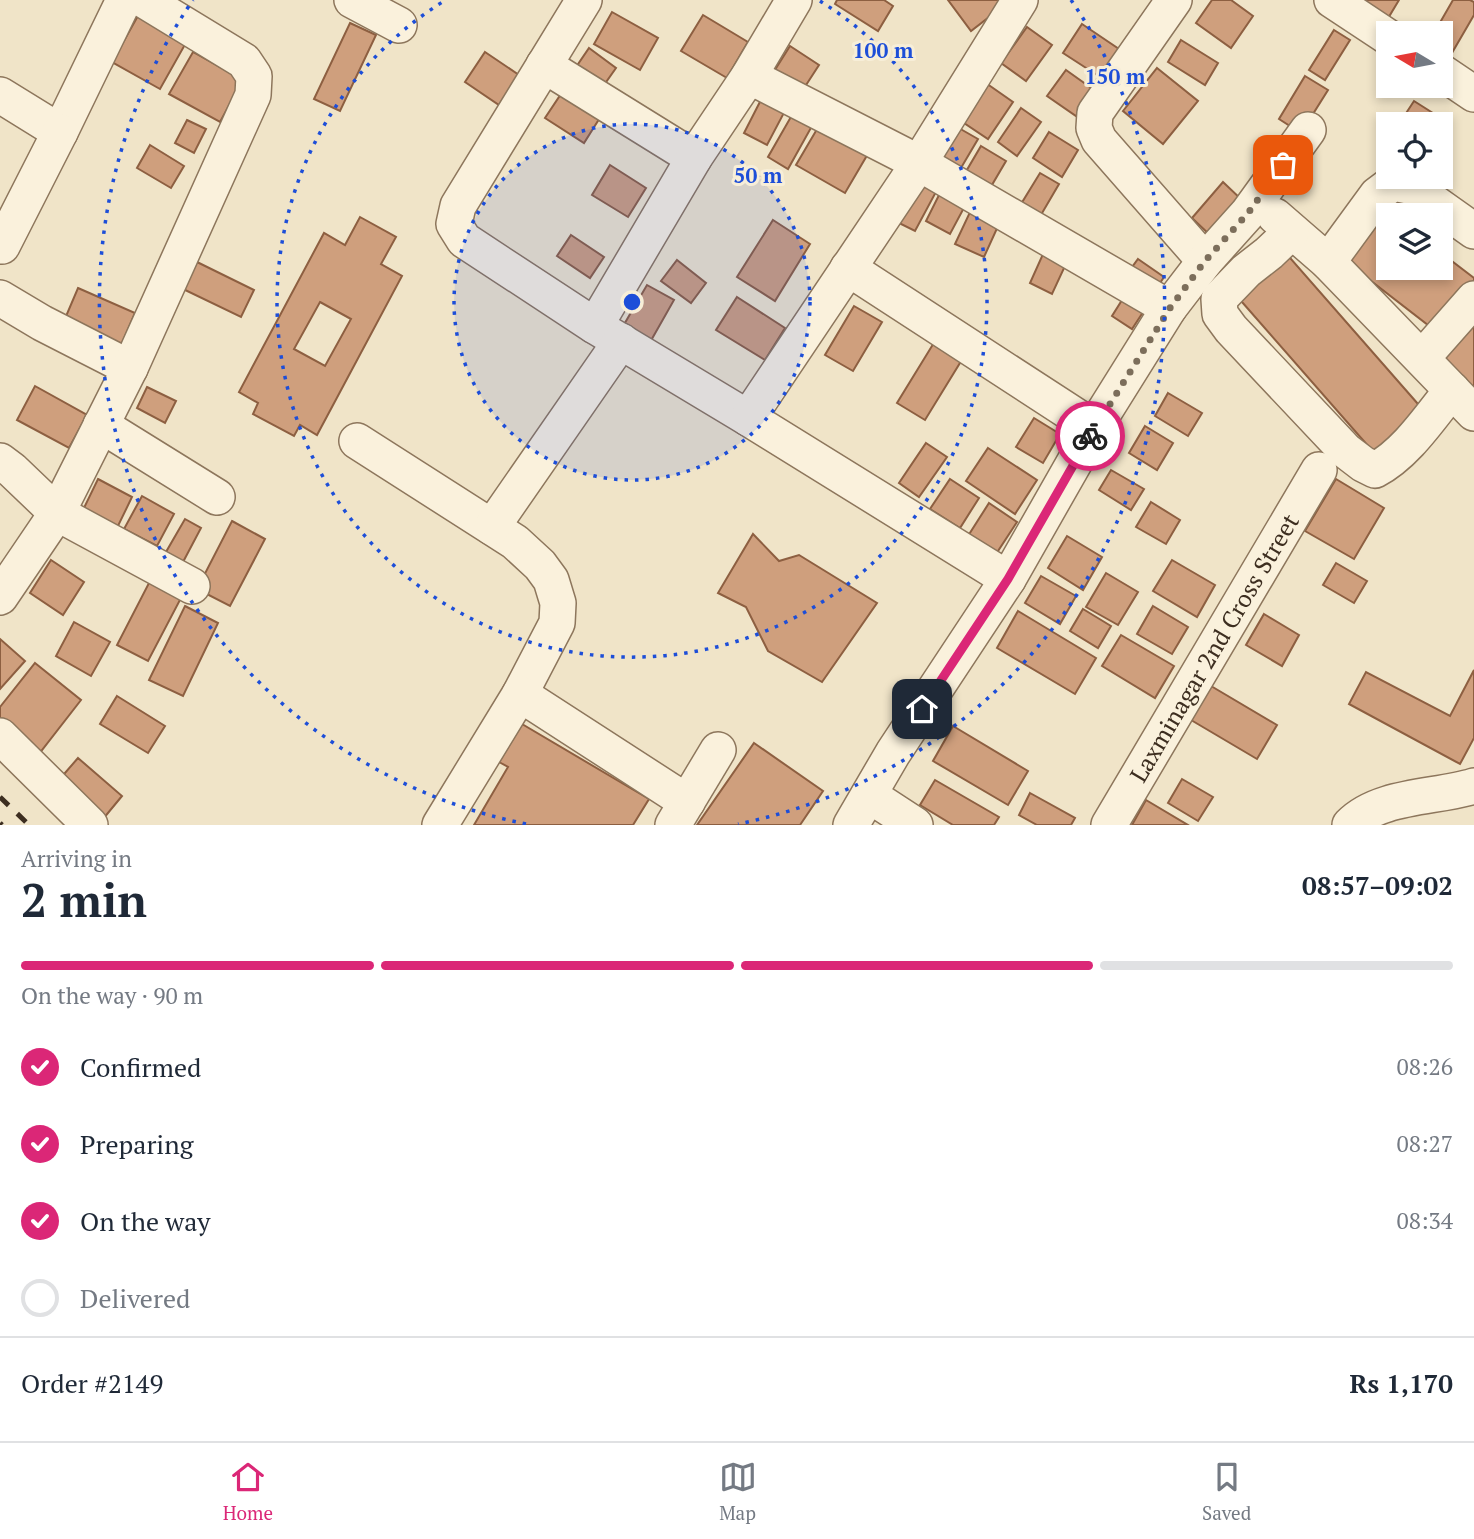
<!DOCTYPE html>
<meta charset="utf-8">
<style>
:root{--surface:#fff;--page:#f6f6f7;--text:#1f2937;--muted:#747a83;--line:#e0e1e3;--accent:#db2777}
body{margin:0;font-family:"PT Serif",serif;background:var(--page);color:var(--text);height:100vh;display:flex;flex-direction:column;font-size:26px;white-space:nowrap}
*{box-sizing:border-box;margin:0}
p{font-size:23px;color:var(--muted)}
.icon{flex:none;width:38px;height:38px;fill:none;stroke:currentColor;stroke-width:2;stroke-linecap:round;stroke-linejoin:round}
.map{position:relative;height:825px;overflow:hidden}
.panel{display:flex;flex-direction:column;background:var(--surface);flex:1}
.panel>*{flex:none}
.needle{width:46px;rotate:280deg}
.fabs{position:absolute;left:1376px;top:21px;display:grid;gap:14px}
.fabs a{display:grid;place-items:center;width:77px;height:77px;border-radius:0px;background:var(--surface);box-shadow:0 4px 10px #0003;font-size:35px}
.pin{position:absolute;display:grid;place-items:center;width:60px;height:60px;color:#fff;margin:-30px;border-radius:14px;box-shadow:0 4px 10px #0006}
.courier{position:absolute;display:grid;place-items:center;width:70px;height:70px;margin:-35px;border:5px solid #db2777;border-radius:50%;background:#fff;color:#222;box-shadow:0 2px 9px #0007}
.head em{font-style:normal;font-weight:600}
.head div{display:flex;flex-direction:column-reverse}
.head{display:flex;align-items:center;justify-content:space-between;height:119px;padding:0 21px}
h1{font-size:46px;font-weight:600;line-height:52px}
.bar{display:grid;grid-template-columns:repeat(4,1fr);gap:10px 7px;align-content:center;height:84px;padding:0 21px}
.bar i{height:9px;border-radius:5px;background:var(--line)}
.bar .active{background:var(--accent)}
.bar p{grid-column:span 4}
.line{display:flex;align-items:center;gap:18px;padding:0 21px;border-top:2px solid var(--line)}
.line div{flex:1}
ol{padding:0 21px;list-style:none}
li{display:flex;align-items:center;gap:21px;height:77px}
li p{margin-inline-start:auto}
li .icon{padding:7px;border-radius:50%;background:var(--accent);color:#fff;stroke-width:4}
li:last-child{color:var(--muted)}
li i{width:38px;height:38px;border:4px solid var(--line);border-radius:50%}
.tabs{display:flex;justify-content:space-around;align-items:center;height:98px;border-top:2px solid var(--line);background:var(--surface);font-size:19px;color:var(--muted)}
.tabs a{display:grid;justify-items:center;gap:4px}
.tabs .active{color:var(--accent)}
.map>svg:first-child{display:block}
</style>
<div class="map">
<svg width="1474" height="825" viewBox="0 0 1474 825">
<rect width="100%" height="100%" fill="#f0e4c8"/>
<g fill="#cf9f7d" stroke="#8d5f41" stroke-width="2" fill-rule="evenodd">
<path d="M837,0h47l9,6 -15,25 -43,-27z"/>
<path d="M948,0h63l-40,31z"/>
<path d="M1212,0h19l22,16 -22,32 -35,-25z"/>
<path d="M1366,0h33l-12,20 -24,-15z"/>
<path d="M1453,0h17l4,2v13l-25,43 -9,-6v-19h-6z"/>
<path d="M612,12l46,26 -18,32 -46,-26z"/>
<path d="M139,14l48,27 -27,48 -48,-27z"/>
<path d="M703,15l45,27 -21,36 -46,-27z"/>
<path d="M350,23l26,12 -36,76 -26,-12z"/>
<path d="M1082,24l37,25 -19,28 -37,-24z"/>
<path d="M1027,27l25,18 -26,36 -25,-18z"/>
<path d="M1334,30l16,10 -25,40 -16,-10z"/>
<path d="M1181,40l37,23 -13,22 -37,-23z"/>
<path d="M790,46l29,19 -22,34 -29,-18z"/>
<path d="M589,48l27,20 -17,24 -27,-19z"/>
<path d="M193,52l50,28 -23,42 -51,-28z"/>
<path d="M485,52l34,23 -20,30 -34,-23z"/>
<path d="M1157,68l41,33 -35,43 -40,-33z"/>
<path d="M1066,70l28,20 -18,26 -29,-20z"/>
<path d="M1305,76l23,14 -27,43 -22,-14z"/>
<path d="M983,81l30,21 -25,37 -30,-20z"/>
<path d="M563,91l38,25 -17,27 -39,-25z"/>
<path d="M764,94l23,13 -20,38 -23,-12z"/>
<path d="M1414,101l22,14 -6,9h-31z"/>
<path d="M1021,108l20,14 -24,34 -19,-14z"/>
<path d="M792,115l20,11 -24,43 -20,-12z"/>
<path d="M187,120l19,9 -12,24 -19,-10z"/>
<path d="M820,124l49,28 -24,41 -49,-28z"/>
<path d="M957,127l21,12 -20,34 -21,-12z"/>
<path d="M1049,132l29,18 -16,27 -29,-19z"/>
<path d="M150,145l34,21 -13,22 -34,-20z"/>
<path d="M981,146l25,15 -20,34 -25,-15z"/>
<path d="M610,165l36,23 -18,29 -36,-22z"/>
<path d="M1040,173l19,11 -21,36 -20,-11z"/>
<path d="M917,179l20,11 -22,41 -20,-10z"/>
<path d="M1223,182l20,19 -31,36 -20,-19z"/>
<path d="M941,191l25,13 -16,30 -24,-13z"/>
<path d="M1384,208l9,7h-5v53h52v-16l34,26v6l-37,48 -93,-72z"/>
<path d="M971,210l28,14 -15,33 -29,-13z"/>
<path d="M360,217l36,20 -15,27 21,12 -85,159 -17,-10 -6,11 -41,-22 5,-11 -19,-11 85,-159 21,12zM320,302l31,17 -26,47 -31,-17z"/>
<path d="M773,220l37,24 -35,57 -38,-24z"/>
<path d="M571,235l33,22 -14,21 -33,-22z"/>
<path d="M1048,243l23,10 -19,41 -22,-11z"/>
<path d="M1284,251l141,161 -49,43 -141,-161z"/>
<path d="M1138,259l26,18 -10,15 -27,-18z"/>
<path d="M677,260l29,23 -15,20 -30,-22z"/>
<path d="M197,262l57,28 -13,27 -58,-28z"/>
<path d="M647,285l27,15 -25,44 -27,-16z"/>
<path d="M78,288l57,25 -17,40 -57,-25z"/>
<path d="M1129,289l20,14 -17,26 -20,-13z"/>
<path d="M737,297l48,31 -20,32 -49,-30z"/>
<path d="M854,306l28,16 -29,49 -28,-16z"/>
<path d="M1474,317v76l-36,-27z"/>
<path d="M935,341l28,17 -38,62 -28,-17z"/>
<path d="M35,386l52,29 -18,33 -52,-28z"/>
<path d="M147,387l29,14 -11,22 -28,-15z"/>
<path d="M1168,393l34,20 -14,23 -33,-20z"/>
<path d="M1034,418l26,16 -17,29 -27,-16z"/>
<path d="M1145,426l28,17 -16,27 -28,-17z"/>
<path d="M926,443l21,14 -28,40 -20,-14z"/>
<path d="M988,448l49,32 -22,34 -49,-33z"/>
<path d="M1111,470l33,19 -13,21 -32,-20z"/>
<path d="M98,479l34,18 -15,31 -34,-18z"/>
<path d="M950,479l29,19 -19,30 -30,-19z"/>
<path d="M1336,479l48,29 -30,51 -49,-28z"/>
<path d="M142,496l32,18 -17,32 -33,-17z"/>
<path d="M1151,502l29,18 -14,24 -30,-17z"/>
<path d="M989,503l28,19 -21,32 -28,-18z"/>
<path d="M185,519l16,9 -18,34 -17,-10z"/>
<path d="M232,521l33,18 -35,67 -33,-17z"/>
<path d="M753,534l26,27 20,-6 78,48 -55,79 -54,-31 -22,-44 -28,-14z"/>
<path d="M1067,536l35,21 -19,33 -35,-22z"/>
<path d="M51,560l33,22 -21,33 -33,-22z"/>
<path d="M1172,560l43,25 -18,32 -44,-26z"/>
<path d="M1336,563l31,18 -13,22 -31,-18z"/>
<path d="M1106,573l32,19 -20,33 -32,-18z"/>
<path d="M1041,576l35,20 -16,28 -35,-21z"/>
<path d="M150,581l31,17 -33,63 -31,-16z"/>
<path d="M185,606l33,17 -35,73 -34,-16z"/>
<path d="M1153,606l35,21 -16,27 -35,-20z"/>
<path d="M1083,609l28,17 -13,22 -28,-17z"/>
<path d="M1018,611l78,47 -21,36 -78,-46z"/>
<path d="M1264,614l35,21 -17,31 -36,-21z"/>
<path d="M74,622l36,20 -19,34 -35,-20z"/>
<path d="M1121,635l53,31 -19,32 -53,-32z"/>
<path d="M0,639l25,22 -25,28z"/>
<path d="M35,663l46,37 -46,59 -35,-27v-25z"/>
<path d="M1474,670v68l-14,26 -111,-60 17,-32 84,44z"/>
<path d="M1211,686l66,39 -20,34 -66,-39z"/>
<path d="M117,696l48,30 -17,27 -48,-29z"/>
<path d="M522,724l127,75 -16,26h-159l34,-58 -9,-5z"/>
<path d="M953,726l75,45 -20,34 -75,-44z"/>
<path d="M754,743l69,48 -23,34h-103z"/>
<path d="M78,758l44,38 -19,23 -45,-38z"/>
<path d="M1182,779l31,18 -15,24 -30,-18z"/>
<path d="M935,780l64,37 -5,8h-41l-33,-20z"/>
<path d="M1030,793l45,25 -4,7h-34l-18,-10z"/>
<path d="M1146,800l42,25h-56z"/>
</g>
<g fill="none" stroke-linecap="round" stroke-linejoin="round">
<g stroke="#8d765c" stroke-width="38">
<g id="minor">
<path d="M352,0l47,25"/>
<path d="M584,0l-126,206 -4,18 10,16 131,86 153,92 260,161"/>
<path d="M1174,0l-79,113 -1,15 5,12 106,121"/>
<path d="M1332,0l56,37"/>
<path d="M544,65l150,93"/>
<path d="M1440,71l34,23"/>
<path d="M749,76l170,87 250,145"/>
<path d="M0,95l60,37 64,-132"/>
<path d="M1275,216l53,46 146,151"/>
<path d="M1291,232l-22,21 -23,18 -27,28 1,15 11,15 115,122 17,13 12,6c31,-16 55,-53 77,-80"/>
<path d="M2,246l58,-114"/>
<path d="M1328,262l49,-67 16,-12 19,4 62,44"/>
<path d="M848,268l246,160"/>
<path d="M0,298l42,25 88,45"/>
<path d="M595,326l99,-168 55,-82 45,-76"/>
<path d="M1422,358l52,-59"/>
<path d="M748,418l171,-255 101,-163"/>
<path d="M101,425l116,72"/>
<path d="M357,441l158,101 25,23 11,15 7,23 -1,20 -37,71 -80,131"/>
<path d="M0,461l12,9 45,43 135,73"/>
<path d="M492,527l129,-186"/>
<path d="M0,597l57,-84 73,-145 123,-273 1,-19 -10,-15 -100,-61"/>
<path d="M520,694l167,108"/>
<path d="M0,736l90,89"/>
<path d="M869,795l46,30"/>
<path d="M673,825l45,-75"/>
<path d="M851,825l42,-72 115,-174 86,-151 75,-120 36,-47 43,-48 60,-83"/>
<path id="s1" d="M1109,825l210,-355"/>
<path d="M1350,825c29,-30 86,-27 124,-39"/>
</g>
</g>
<use href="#minor" stroke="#faf1dc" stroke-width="35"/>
<g stroke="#3d2e20" stroke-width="5" stroke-dasharray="12 12" stroke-linecap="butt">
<path d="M0,797l29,28"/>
<path d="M0,823l2,2"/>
</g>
</g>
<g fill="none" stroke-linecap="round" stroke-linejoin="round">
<path stroke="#7c6e5b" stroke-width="7" stroke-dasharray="0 12.6" d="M1090,436l80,-128 35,-47 43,-48 35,-48"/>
<path stroke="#db2777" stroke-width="9" d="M922,709l86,-130 82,-143"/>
</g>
<circle cx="632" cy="302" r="178" fill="#1d4ed8" fill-opacity=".12"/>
<g fill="none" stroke="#1d4ed8" stroke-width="3.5" stroke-dasharray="3.5 7">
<circle cx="632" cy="302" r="178"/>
<path d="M820 1A355 355 0 1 1 444 1"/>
<path d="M526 824A533 533 0 0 1 193 0M1071 0A533 533 0 0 1 738 824"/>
</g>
<g text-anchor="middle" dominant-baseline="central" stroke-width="6" stroke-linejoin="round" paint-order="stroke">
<g font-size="24" fill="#3d2e20" stroke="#f7eed8">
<text stroke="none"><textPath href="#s1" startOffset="206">Laxminagar 2nd Cross Street</textPath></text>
</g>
</g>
<circle cx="632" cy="302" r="10" fill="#1d4ed8" stroke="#f7eed8" stroke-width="3.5"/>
<g font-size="21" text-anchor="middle" font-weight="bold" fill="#1d4ed8" stroke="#f7eed8" stroke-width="6" stroke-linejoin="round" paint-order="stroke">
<text x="883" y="58">100 m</text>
<text x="1115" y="84">150 m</text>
<text x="758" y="183">50 m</text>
</g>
</svg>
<div class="fabs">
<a><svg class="needle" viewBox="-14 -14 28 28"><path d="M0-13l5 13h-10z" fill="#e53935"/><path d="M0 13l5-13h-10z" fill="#747a83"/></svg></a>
<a><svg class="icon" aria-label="locate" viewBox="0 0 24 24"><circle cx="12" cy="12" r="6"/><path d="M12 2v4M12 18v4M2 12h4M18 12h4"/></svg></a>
<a><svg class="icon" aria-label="layers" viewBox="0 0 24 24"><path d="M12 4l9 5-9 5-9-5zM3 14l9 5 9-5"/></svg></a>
</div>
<div class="pin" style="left:1283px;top:165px;background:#ea580c"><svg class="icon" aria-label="bag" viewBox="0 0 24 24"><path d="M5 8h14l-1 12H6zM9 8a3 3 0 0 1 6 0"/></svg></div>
<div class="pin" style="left:922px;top:709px;background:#1f2937"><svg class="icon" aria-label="home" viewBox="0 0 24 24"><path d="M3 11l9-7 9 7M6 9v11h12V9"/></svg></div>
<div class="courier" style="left:1090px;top:436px"><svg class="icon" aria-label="bike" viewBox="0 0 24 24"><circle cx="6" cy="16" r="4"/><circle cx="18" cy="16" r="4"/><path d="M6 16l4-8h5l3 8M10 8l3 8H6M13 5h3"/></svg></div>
</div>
<section class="panel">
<div class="head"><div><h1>2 min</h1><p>Arriving in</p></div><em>08:57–09:02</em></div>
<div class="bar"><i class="active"></i><i class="active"></i><i class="active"></i><i></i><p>On the way · 90 m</p></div>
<ol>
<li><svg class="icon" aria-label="check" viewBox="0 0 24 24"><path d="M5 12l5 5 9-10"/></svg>Confirmed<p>08:26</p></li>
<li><svg class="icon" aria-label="check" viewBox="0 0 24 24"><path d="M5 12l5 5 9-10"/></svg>Preparing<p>08:27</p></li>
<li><svg class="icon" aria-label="check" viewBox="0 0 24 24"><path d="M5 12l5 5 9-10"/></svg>On the way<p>08:34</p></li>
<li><i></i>Delivered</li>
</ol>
<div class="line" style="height:91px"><div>Order #2149</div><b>Rs 1,170</b></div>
</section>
<nav class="tabs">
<a class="active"><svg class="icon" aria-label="home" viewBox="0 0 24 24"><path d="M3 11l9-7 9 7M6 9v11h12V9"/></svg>Home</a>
<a><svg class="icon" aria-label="map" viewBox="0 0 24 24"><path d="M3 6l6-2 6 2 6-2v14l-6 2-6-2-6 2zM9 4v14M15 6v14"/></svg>Map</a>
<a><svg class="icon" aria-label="saved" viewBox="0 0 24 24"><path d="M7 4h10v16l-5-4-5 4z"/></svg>Saved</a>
</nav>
